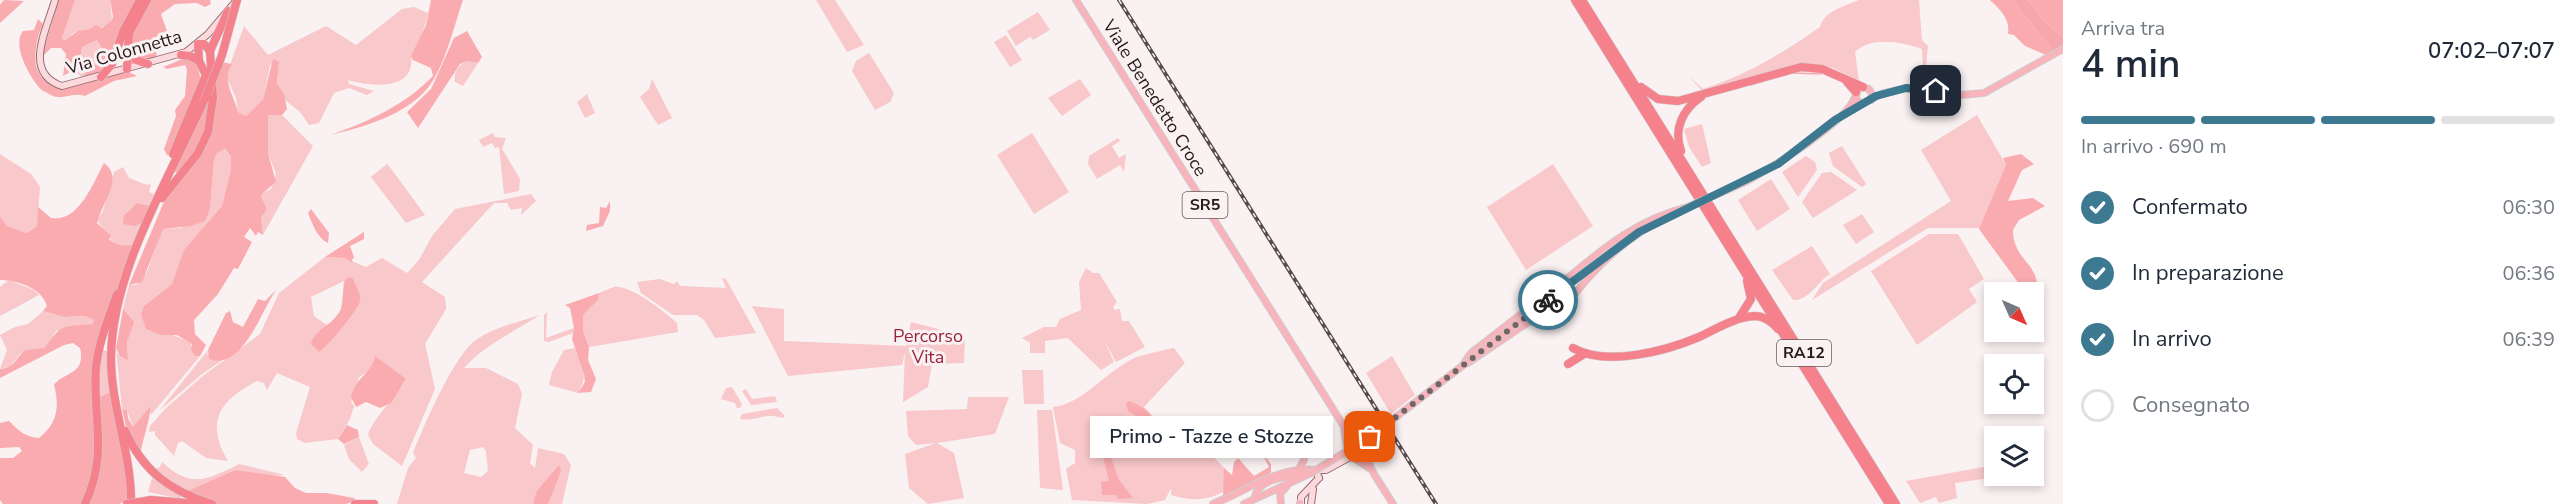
<!DOCTYPE html>
<html lang="it">
<meta charset="utf-8">
<style>
:root{--surface:#fff;--page:#f6f6f7;--text:#1f2937;--muted:#747a83;--line:#e0e1e3;--accent:#3d7a91}
body{margin:0;font-family:"Nunito Sans",sans-serif;background:var(--page);color:var(--text);height:100vh;display:flex;flex-direction:column;font-size:22px;white-space:nowrap}
*{box-sizing:border-box;margin:0}
p{font-size:20px;color:var(--muted)}
.icon{flex:none;width:33px;height:33px;fill:none;stroke:currentColor;stroke-width:2;stroke-linecap:round;stroke-linejoin:round}
.map{position:relative;flex:1;overflow:hidden}
.panel{display:flex;flex-direction:column;background:var(--surface);width:510px}
.panel>*{flex:none}
.needle{width:39px;rotate:135deg}
.controls{position:absolute;left:1984px;top:282px;display:grid;gap:12px}
.controls a{display:grid;place-items:center;width:60px;height:60px;border-radius:0px;background:var(--surface);box-shadow:0 3px 9px #0003;font-size:30px}
.pin{position:absolute;display:grid;place-items:center;width:51px;height:51px;color:#fff;margin:-26px;border-radius:12px;box-shadow:0 3px 9px #0006}
.courier{position:absolute;display:grid;place-items:center;width:60px;height:60px;margin:-30px;border:4px solid #3d7a91;border-radius:50%;background:#fff;color:#222;box-shadow:0 2px 8px #0007}
.bubble{position:absolute;height:42px;border-radius:0px;background:var(--surface);box-shadow:0 3px 9px #0003;font-size:20px;font-weight:600;line-height:42px;text-align:center}
.head em{font-style:normal;font-weight:600}
.head div{display:flex;flex-direction:column-reverse}
.head{display:flex;align-items:center;justify-content:space-between;height:102px;padding:0 18px}
h1{font-size:39px;font-weight:600;line-height:45px}
.bar{display:grid;grid-template-columns:repeat(4,1fr);gap:9px 6px;align-content:center;height:72px;padding:0 18px}
.bar i{height:8px;border-radius:4px;background:var(--line)}
.bar .current{background:var(--accent)}
.bar p{grid-column:span 4}
ol{padding:0 18px;list-style:none}
li{display:flex;align-items:center;gap:18px;height:66px}
li p{margin-inline-start:auto}
li .icon{padding:6px;border-radius:50%;background:var(--accent);color:#fff;stroke-width:4}
li:last-child{color:var(--muted)}
li i{width:33px;height:33px;border:3px solid var(--line);border-radius:50%}
main{display:flex;flex:1;min-height:0}
.map>svg:first-child{display:block}
</style>
<main>
<div class="map">
<svg width="2063" height="504" viewBox="0 0 2063 504">
<rect width="100%" height="100%" fill="#faf1f2"/>
<g fill="#f8c8ca" fill-rule="evenodd">
<path d="M75,0h35l2,20c-10,11 -20,8 -33,11 -8,1 -9,9 -17,9z"/>
<path d="M816,0h19l29,45 -17,7z"/>
<path d="M1859,0h60l3,40 6,6 -2,19 -3,1 -1,-17c-20,-7 -51,-13 -67,3l4,29 -26,-13 -30,-5 -99,30 -15,-17 14,13c46,-15 78,-35 117,-62 4,-16 25,-21 39,-27z"/>
<path d="M414,7l14,6c-3,14 -8,27 -15,40 -3,7 0,14 -6,22 -11,14 -43,10 -59,5l1,4 25,7 -7,4 -18,-7 -15,5 -15,30 -10,2 -8,-12 -18,-15 -6,-14 2,-22 -9,3 -7,34 -17,17 -8,-4 -2,-14 -10,-22 18,-50 24,29 58,-29 30,19 46,-36z"/>
<path d="M1038,12l12,18 -17,10 -3,-3 -14,9 -9,-15z"/>
<path d="M1006,35l16,25 -12,7 -16,-25z"/>
<path d="M97,40l5,9 -3,13 -13,10 -3,6 -9,-7 5,-5 3,-19z"/>
<path d="M869,53l25,40 -4,9 -15,8 -23,-39 4,-10z"/>
<path d="M467,61l11,2 -15,23 -8,-4c-2,-11 4,-17 12,-21z"/>
<path d="M652,79l20,39 -14,7 -18,-28 9,-8z"/>
<path d="M1080,79l11,16 -29,21 -14,-18z"/>
<path d="M587,94l8,19 -10,5 -8,-16z"/>
<path d="M271,114l11,1 31,31 -50,89 -2,-17 6,-9 -6,-11 2,-5 8,-4 5,-15 -8,-21v-38z"/>
<path d="M1977,115l29,50 -26,63h-52l-116,72 11,-17 128,-82 -30,-51z"/>
<path d="M1702,124l9,39 -9,4 -13,-20 -5,-18z"/>
<path d="M493,133l2,4 11,1 -4,11 18,30 -1,12 -15,3 -5,-47 -4,1 -3,-5 -9,4 -4,-7z"/>
<path d="M1032,133l37,59 -35,22 -37,-59z"/>
<path d="M1118,138l2,3 -8,5 7,12 7,-4 -2,18 -4,-7 -23,14 -9,-15 1,-8z"/>
<path d="M1842,146l24,38 -4,3 -29,-21 -4,-13z"/>
<path d="M224,149l7,8v12l-9,37 -22,26 -28,52 -28,22 -3,8 29,20 20,8 5,14h5l-49,59v-3l-18,15 -6,-17 -5,-1 -6,-61 1,5 11,6 -1,-17 6,-20 -10,-13 6,-24h7l11,-13 15,-43 19,-1 29,-19 4,-49 3,-7z"/>
<path d="M0,154l31,20 9,13 -3,39 -10,7 -20,-7 -7,-10z"/>
<path d="M1806,156l9,6 2,8 -19,27 -16,-25z"/>
<path d="M387,164l2,2 36,49 -19,8 -35,-46z"/>
<path d="M1553,164l40,62 -67,44 -39,-63z"/>
<path d="M123,167l6,11 18,7 4,-1 -2,8 5,2 -5,12h-16l-9,9 18,8 -7,21 -9,3 -11,-2 -18,-25 6,-9 11,-39z"/>
<path d="M1831,172l26,18 -44,28 -11,-16 20,-29z"/>
<path d="M1771,179l19,30 -33,22 -19,-31z"/>
<path d="M531,194l5,7 -15,14 1,-7 -11,2 -4,-7h-13l-72,79 23,15 1,12 -21,35 10,45 -33,77 -29,-22 -5,-9c4,-15 28,-39 38,-55l-31,-23 -4,13 -12,7 -8,25 3,4 -4,13 -12,20 -33,4 -8,-4 -1,-6 14,-46 -33,-14 -10,17 -3,-7 -7,-2c-38,20 -52,41 -29,80l-22,-3 -24,-17 -4,2 -4,13 -19,-21v-4l-6,1 1,-6 16,-18 38,-33 56,-41 19,-41 46,-36 20,1 21,9 16,-9 25,15 12,-13 13,-24 23,-27zM344,281l-3,29 -13,16 -14,-10 -3,-19z"/>
<path d="M1862,214l12,18 -18,12 -13,-19z"/>
<path d="M1929,234h29l26,45 -15,10 8,13 -60,43 -46,-74z"/>
<path d="M1812,246l18,28c-13,8 -21,27 -37,26l-21,-30z"/>
<path d="M1086,268l7,5h6l18,29 -4,5 2,3 5,-1 2,12h7l16,26 -29,15 -12,-22 10,22 -13,8 -33,-32 -23,3v12h-15v-10l-8,-5 22,-11h12l4,-8 21,-9 -2,-28z"/>
<path d="M722,278l4,1 30,54 -41,5 -11,-18 -7,-5h-24l-32,-22 -4,-11 23,-3 14,5 3,-3 3,5 46,2z"/>
<path d="M9,280l25,10 5,5 -39,21v-29z"/>
<path d="M614,287c16,-3 51,25 63,36l1,9 -89,15 -6,-16v-16l15,-15 1,-7z"/>
<path d="M752,306l32,3v32l122,5 5,-24 54,14 -1,27 -32,1 -4,23 -25,15 2,-50 -3,13 -114,11z"/>
<path d="M43,311l21,6 21,-1 9,4 -2,4 -36,7 -11,18 -24,4 -11,13 -10,3 7,-19 -7,-15 15,-8 13,-3z"/>
<path d="M547,312l-1,26 28,-10 -1,5 -24,9 -5,-1v-26z"/>
<path d="M540,315c-25,16 -57,31 -76,53h22l32,16 4,10 -7,34 18,17 -3,18 5,5 3,-20 26,6 7,11 -9,39h-14l7,-36c-5,14 -18,21 -22,36h-136l11,-36 8,-10 -3,-5c11,-28 38,-90 59,-110 17,-15 47,-21 68,-28zM483,447l3,4 2,20 -7,6 -17,-4 6,-23z"/>
<path d="M575,348c6,19 15,25 3,45l-29,-8 3,-13 12,-22z"/>
<path d="M1174,348l11,15 -41,44 18,19 7,1 7,-5 1,-4 47,50 2,7 -3,17c-17,9 -34,9 -52,3v-7l-6,12 -18,4 -75,-4 -6,-31 9,-6v-13l-15,-7 -7,-36c29,-2 56,-39 84,-50 12,-4 25,-6 37,-9z"/>
<path d="M101,350l7,1 2,41 -12,6z"/>
<path d="M208,350l-1,4 13,6 7,-3 -25,17 -43,37z"/>
<path d="M1392,356l23,39 -24,19 -25,-41z"/>
<path d="M1022,370h21l1,34h-20z"/>
<path d="M732,387l10,17 -2,4h-3l-2,-5 -14,-4 5,-11z"/>
<path d="M746,389l6,10 23,-3 2,6 -26,3 -9,-14z"/>
<path d="M968,397h41l-14,37 -58,9 17,10 10,45 -36,6 -19,-16 -4,-34 31,-11 -20,2 -8,-9 -2,-25 61,-2z"/>
<path d="M777,408l8,8 -2,2c-22,-6 -24,4 -43,1l2,-5z"/>
<path d="M1037,410h15l11,80 -23,-2z"/>
<path d="M359,437l10,27 -7,8 -13,-13 -5,-14z"/>
<path d="M162,462c29,27 45,18 77,2l46,11 -16,1 -34,-6 -50,22 -32,-22 7,-3z"/>
<path d="M1995,465v11h9l-49,7 2,15 -18,5 -3,-6 -16,6 -14,-22z"/>
<path d="M152,478l29,18v3l-33,-7z"/>
</g>
<g fill="#faabb0">
<path d="M4,0l20,1 -24,22v-18z"/>
<path d="M59,0h16l-13,39 3,1 13,-9 12,-2 6,-4 6,3 10,-8 1,-4 -3,-16h28l-34,73 -21,5 3,-6 13,-10 3,-13 -5,-9 -15,7 -3,20 -16,9 3,-22 -5,-6h-10l-10,10z"/>
<path d="M149,0h61l1,4 -6,3 -8,-4 -22,1 -14,10 7,20 -12,15 1,11h-18l-9,-10 2,-17z"/>
<path d="M431,0h32c-9,26 -19,70 -37,90 -21,25 -65,38 -96,45 38,-13 75,-30 103,-59l-2,-8 -18,-8 -2,-4 15,-31z"/>
<path d="M1990,0h23c11,19 29,32 39,52l-6,3 -21,-9 -11,-11 -6,-1c2,-16 -7,-23 -18,-34z"/>
<path d="M2028,0h35v37l-17,-14z"/>
<path d="M38,19l5,5c-6,12 -9,28 -7,41 8,39 66,12 91,6l10,5 -23,5 -29,15c-11,-4 -23,4 -32,0 -5,-3 -12,-5 -15,-10 -10,-12 -26,-42 -15,-55l11,-1z"/>
<path d="M467,31l15,26 -4,6 -11,-2 -7,3 -42,64 -11,-16 24,-23 23,-51z"/>
<path d="M189,59l8,5 4,17 -31,74h-3l-3,-6 12,-33 -1,-6 10,-14 2,-26 -2,-5 -18,4 -4,-2 17,-7z"/>
<path d="M273,59l6,3 -2,22 7,10 3,15 -5,6h-14v38l8,29 -13,11 -2,4 6,12 -6,9 2,17 -5,-3 -2,4 -6,-8 -6,9 8,5 -14,27 -4,-1 -16,26 -24,26 1,14 11,11 -6,11h-5l-4,-6 1,-6 -15,-9h-16l-15,-6 -5,-15 3,-8 28,-22 12,-34 38,-44 9,-37v-12l-6,-8 -8,4 -3,7 -4,49 -5,12 -14,5 -28,3 -21,53 -13,3 39,-93 24,-25 17,-31 6,-32 -2,-17 9,-25 10,2c-11,16 2,31 6,48l8,4 17,-17z"/>
<path d="M211,95l-7,43 -27,35 -3,-2z"/>
<path d="M2021,154l13,10 -12,6 -14,31 25,-3 12,8 -26,14 -6,10c0,28 22,32 24,54l-8,8h-4l-46,-63 27,-64 -3,-7z"/>
<path d="M104,163c21,15 -3,41 -7,60l14,13 -2,3c8,7 15,8 26,5l-35,95 -2,120 -16,45h-79l-3,-4v-42h13l9,-7 -3,-4 -19,1v-25l9,-2c10,10 16,16 30,17 18,-14 21,-30 15,-53 11,-14 32,-10 26,-37l-7,-5 -9,2 -64,33v-9c14,-1 16,-11 25,-19l20,-2c16,-25 19,-21 47,-24l2,-4 -9,-4 -21,1 -21,-6 4,-5c-5,-18 -30,-26 -47,-26v-64l7,10 20,7 10,-7 1,-19 13,11c28,5 42,-35 53,-55z"/>
<path d="M610,201v10l-7,15 -17,5 1,-6 12,-2 1,-16 6,1z"/>
<path d="M137,203l12,3 -7,17 -8,3 -11,-2 1,-9z"/>
<path d="M311,209l18,24 -1,10c-11,-5 -16,-20 -20,-30z"/>
<path d="M364,232v7l-14,7 4,11 -3,5 -6,-4 -20,-1z"/>
<path d="M349,277l4,2c3,7 8,15 7,22 -1,8 -34,47 -41,51l-8,-8c4,-15 20,-18 28,-31 6,-10 3,-21 6,-33z"/>
<path d="M277,289c-14,17 -34,83 -68,70l-1,-9 18,-37 4,-2 3,11 10,5 15,-28 7,2z"/>
<path d="M599,293l-1,7 -15,15v16l6,16 -1,13 8,19 -5,13 -13,1 7,-11 -1,-8 -12,-35 2,-11 -4,-20 -5,-3z"/>
<path d="M123,309l11,13 -7,20 1,18 -8,-4 -4,-8z"/>
<path d="M375,356l31,23 -15,24 -11,5 -14,-6 -10,5 -5,-10c6,-23 20,-21 24,-41z"/>
<path d="M110,392l11,50 8,58 -10,4h-31l10,-26v-80z"/>
<path d="M1129,401c13,5 24,11 26,26l-27,-16 -2,-8z"/>
<path d="M150,407c2,8 -9,36 -10,51l-12,-23 -6,-26 5,1 1,8 5,9z"/>
<path d="M347,425l11,5 1,7 -15,7 -6,-5z"/>
<path d="M1108,449l11,31 14,18 -16,1v-4h-15l-1,-13 8,-1 -6,-24 1,-6z"/>
<path d="M1260,450l11,14v9l-60,31 1,-4 11,-5 1,-27 8,7 2,-13 4,-4 16,18 15,-9z"/>
<path d="M559,465l2,6 -13,33h-15l4,-13z"/>
<path d="M235,470l50,7 10,11 11,5h20l28,5 1,3 -9,3h-132l-29,-12z"/>
</g>
<path fill="#f6a7ac" d="M2013,0h15l18,23 17,14v8l-11,7c-10,-20 -28,-33 -39,-52z"/>
<g fill="none" stroke-linecap="round" stroke-linejoin="round">
<g stroke="#f6a7ac" stroke-width="1.5">
<path d="M1792,73l29,1"/>
<path d="M1751,85l19,-6"/>
</g>
<g stroke="#936e70" stroke-width="8">
<g id="secondary">
<path d="M55,0c-8,29 -33,73 7,86l124,-34 22,-18 29,-34"/>
<path d="M1319,478l-2,-4 2,-4h7l24,-13"/>
<path d="M1301,504v-7l18,-19"/>
<path d="M1311,504l2,-15"/>
</g>
</g>
<g stroke="#d0cdcd" stroke-width="8">
<g id="primary">
<path d="M1076,0l267,425 21,19 2,14 8,16 19,30"/>
<path d="M1871,100l1,-6 -3,-5 -6,-2 -6,3 -1,9 6,5 19,-10 25,-6 55,7 23,-2 79,-44"/>
<path d="M1747,181c25,-14 99,-58 108,-84"/>
<path d="M1547,295l9,2 7,13 -4,10c-9,7 -19,5 -25,-6 -2,-10 3,-17 13,-19 46,-37 81,-73 141,-88"/>
<path d="M1563,310c29,-42 65,-75 110,-96"/>
<path d="M1464,363l7,-10 63,-49"/>
<path d="M1468,363l68,-46"/>
<path d="M1344,428l4,26 21,14"/>
<path d="M1299,469l5,-9v-10"/>
<path d="M1255,496c6,-19 33,-19 50,-22"/>
<path d="M1213,504c38,-14 61,-38 105,-34"/>
<path d="M1244,504l67,-31"/>
<path d="M1281,504l-1,-10 7,-8"/>
<path d="M1300,504v-1"/>
</g>
</g>
<g stroke="#d0cdcd" stroke-width="9">
<g id="highway">
<path d="M1575,0l314,504"/>
<path d="M1582,0l314,504"/>
<path d="M129,51l7,9 12,4"/>
<path d="M181,55l9,1 9,5"/>
<path d="M127,69l2,-36 18,-33"/>
<path d="M101,77l11,-13 11,-32 17,-32"/>
<path d="M1847,82l9,10"/>
<path d="M1641,87l17,12 20,2 123,-34 21,2 41,18"/>
<path d="M1681,151c-8,-22 2,-42 20,-54"/>
<path d="M173,154l33,-79 -7,-14 -1,-17h6l6,7"/>
<path d="M162,198l36,-45 10,-21 5,-34 -3,-47 18,-40"/>
<path d="M1739,318l12,-19 -4,-18"/>
<path d="M1573,348c33,19 93,3 126,-11 17,-8 36,-20 56,-21 10,0 17,6 23,13"/>
<path d="M1568,364l16,-10"/>
<path d="M125,431c19,41 45,60 87,73"/>
<path d="M151,500l46,4"/>
<path d="M85,504c24,-52 7,-86 11,-138 3,-25 13,-49 21,-72"/>
<path d="M131,504c1,-49 -20,-96 -20,-145 0,-89 61,-185 96,-265"/>
<path d="M355,504h19"/>
</g>
</g>
<use href="#secondary" stroke="#fcd9dc" stroke-width="6"/>
<use href="#primary" stroke="#f9b3ba" stroke-width="6"/>
<use href="#highway" stroke="#f5818c" stroke-width="8"/>
<g stroke="#584b4c" stroke-width="4">
<path id="rail" d="M1119,0l317,504"/>
</g>
<use href="#rail" stroke="#faf1f2" stroke-width="1.5" stroke-dasharray="4.5" stroke-linecap="butt"/>
<g stroke="#d0cdcd" stroke-width="8" stroke-linecap="butt">
<g id="primary-bridge">
<path d="M1688,207l59,-26"/>
<path d="M1311,473l59,-36 248,-191"/>
</g>
</g>
<g stroke="#d0cdcd" stroke-width="9" stroke-linecap="butt">
<g id="highway-bridge">
<path d="M207,94l15,-39 15,-55"/>
<path d="M127,504l24,-4"/>
</g>
</g>
<use href="#primary-bridge" stroke="#f9b3ba" stroke-width="6"/>
<use href="#highway-bridge" stroke="#f5818c" stroke-width="8"/>
</g>
<g fill="none" stroke-linecap="round" stroke-linejoin="round">
<path stroke="#726566" stroke-width="6" stroke-dasharray="0 10.8" d="M1370,437l178,-137"/>
<path stroke="#3d7a91" stroke-width="8" d="M1548,300l91,-68 139,-68 57,-44 41,-24 30,-8 30,3"/>
</g>
<g text-anchor="middle" dominant-baseline="central" stroke-width="6" stroke-linejoin="round" paint-order="stroke">
<g fill="#faf1f2" stroke="#675a5c" stroke-width="1.5">
<rect x="1182.5" y="192" width="45" height="26" rx="4.5"/>
<rect x="1777" y="340" width="54" height="26" rx="4.5"/>
</g>
<g font-size="16" font-weight="bold" fill="#281a1b">
<text x="1205" y="205">SR5</text>
<text x="1804" y="353">RA12</text>
</g>
<g font-size="18" fill="#281a1b" stroke="#faf1f2">
<text transform="translate(124 52) rotate(-16)">Via Colonnetta</text>
<text transform="translate(1155 98) rotate(58)">Viale Benedetto Croce</text>
</g>
<g font-size="18" fill="#97273c" stroke="#faf1f2">
<text x="928" y="336">Percorso<tspan x="928" dy="21">Vita</tspan></text>
</g>
</g>
</svg>
<div class="controls">
<a><svg class="needle" viewBox="-14 -14 28 28"><path d="M0-13l5 13h-10z" fill="#e53935"/><path d="M0 13l5-13h-10z" fill="#747a83"/></svg></a>
<a><svg class="icon" aria-label="locate" viewBox="0 0 24 24"><circle cx="12" cy="12" r="6"/><path d="M12 2v4M12 18v4M2 12h4M18 12h4"/></svg></a>
<a><svg class="icon" aria-label="layers" viewBox="0 0 24 24"><path d="M12 4l9 5-9 5-9-5zM3 14l9 5 9-5"/></svg></a>
</div>
<div class="pin" style="left:1370px;top:437px;background:#ea580c"><svg class="icon" aria-label="bag" viewBox="0 0 24 24"><path d="M5 8h14l-1 12H6zM9 8a3 3 0 0 1 6 0"/></svg></div>
<div class="pin" style="left:1936px;top:91px;background:#1f2937"><svg class="icon" aria-label="home" viewBox="0 0 24 24"><path d="M3 11l9-7 9 7M6 9v11h12V9"/></svg></div>
<div class="courier" style="left:1548px;top:300px"><svg class="icon" aria-label="bike" viewBox="0 0 24 24"><circle cx="6" cy="16" r="4"/><circle cx="18" cy="16" r="4"/><path d="M6 16l4-8h5l3 8M10 8l3 8H6M13 5h3"/></svg></div>
<div class="bubble" style="left:1090px;top:416px;width:243px">Primo - Tazze e Stozze</div>
</div>
<section class="panel">
<div class="head"><div><h1>4 min</h1><p>Arriva tra</p></div><em>07:02–07:07</em></div>
<div class="bar"><i class="current"></i><i class="current"></i><i class="current"></i><i></i><p>In arrivo · 690 m</p></div>
<ol>
<li><svg class="icon" aria-label="check" viewBox="0 0 24 24"><path d="M5 12l5 5 9-10"/></svg>Confermato<p>06:30</p></li>
<li><svg class="icon" aria-label="check" viewBox="0 0 24 24"><path d="M5 12l5 5 9-10"/></svg>In preparazione<p>06:36</p></li>
<li><svg class="icon" aria-label="check" viewBox="0 0 24 24"><path d="M5 12l5 5 9-10"/></svg>In arrivo<p>06:39</p></li>
<li><i></i>Consegnato</li>
</ol>
</section>
</main>
